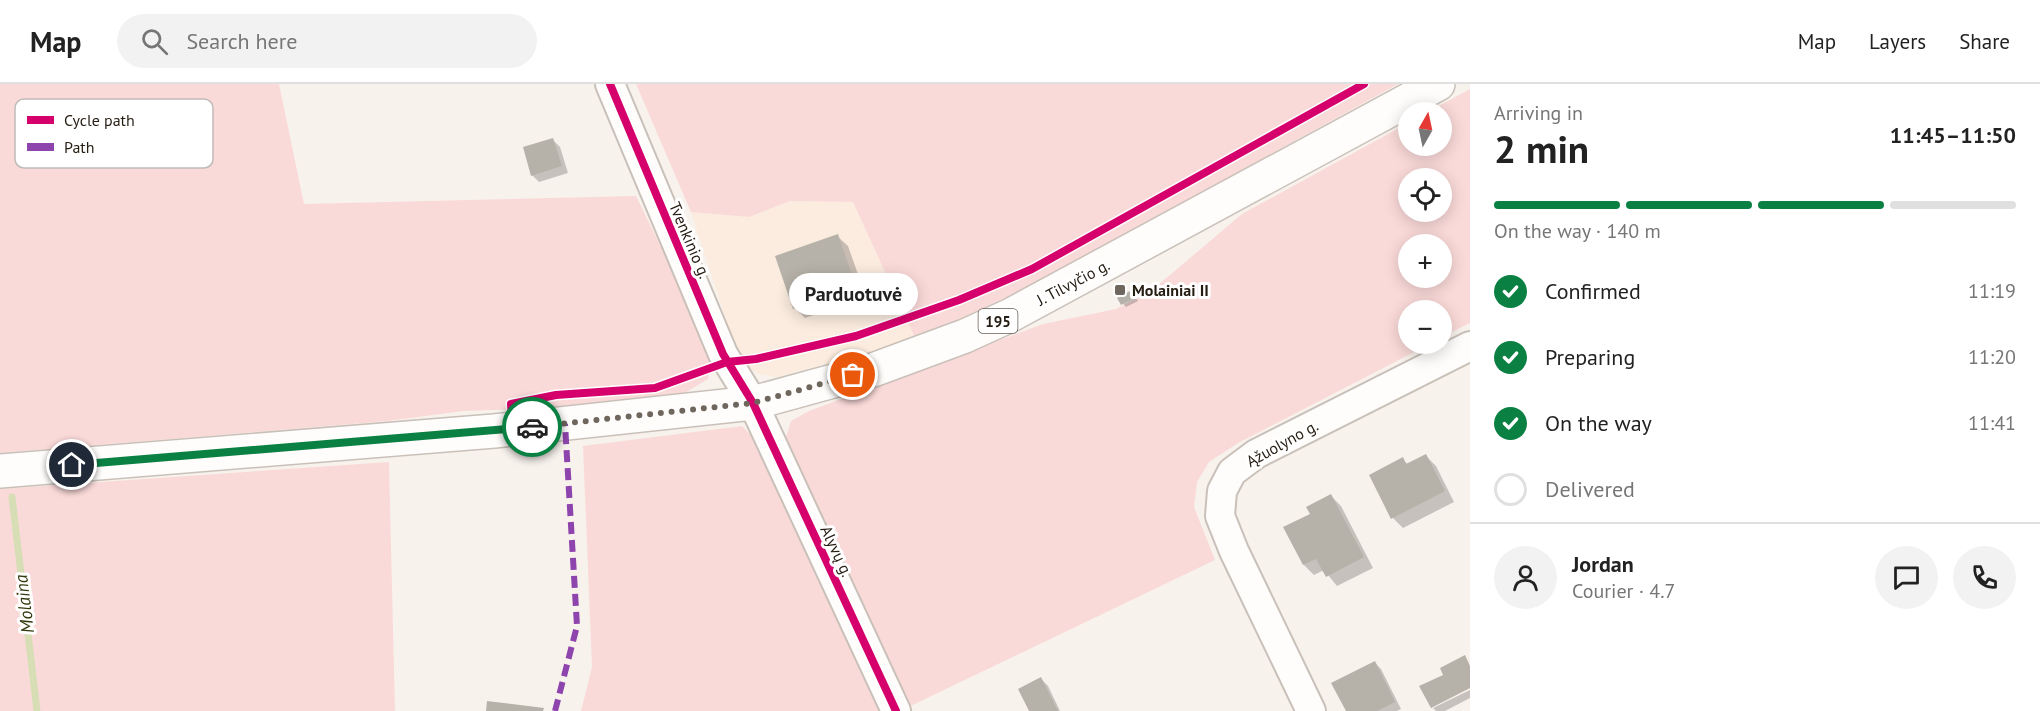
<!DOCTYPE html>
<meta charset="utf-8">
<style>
:root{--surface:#fff;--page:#f2f2f2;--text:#222;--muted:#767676;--line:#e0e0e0;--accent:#0b8043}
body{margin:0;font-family:"PT Sans",sans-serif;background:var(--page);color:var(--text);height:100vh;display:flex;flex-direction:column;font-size:22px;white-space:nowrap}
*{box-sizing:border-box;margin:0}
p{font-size:20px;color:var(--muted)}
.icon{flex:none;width:33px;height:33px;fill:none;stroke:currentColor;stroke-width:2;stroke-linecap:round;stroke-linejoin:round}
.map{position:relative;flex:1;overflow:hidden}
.panel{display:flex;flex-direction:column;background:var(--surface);width:570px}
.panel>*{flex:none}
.needle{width:39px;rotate:9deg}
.fabs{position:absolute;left:1398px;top:18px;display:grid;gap:12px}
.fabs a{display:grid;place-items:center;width:54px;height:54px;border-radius:50%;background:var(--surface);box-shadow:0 3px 15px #0003;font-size:30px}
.pin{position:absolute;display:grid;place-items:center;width:51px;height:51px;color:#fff;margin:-26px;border:3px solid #fff;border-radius:50%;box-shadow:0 2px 6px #0007}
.courier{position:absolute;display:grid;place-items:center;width:60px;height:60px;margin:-30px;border:4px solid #0b8043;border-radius:50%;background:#fff;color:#222;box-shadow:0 2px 8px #0007}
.bubble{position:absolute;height:42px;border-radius:21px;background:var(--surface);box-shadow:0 3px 15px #0003;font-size:20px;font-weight:600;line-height:42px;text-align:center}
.head em{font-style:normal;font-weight:600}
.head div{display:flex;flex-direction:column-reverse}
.head{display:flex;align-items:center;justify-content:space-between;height:102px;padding:0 24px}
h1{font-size:39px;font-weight:600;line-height:45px}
.bar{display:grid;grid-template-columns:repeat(4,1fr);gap:9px 6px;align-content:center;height:72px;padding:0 24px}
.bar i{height:8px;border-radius:4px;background:var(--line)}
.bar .on{background:var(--accent)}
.bar p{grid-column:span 4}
.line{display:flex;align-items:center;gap:15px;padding:0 24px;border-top:2px solid var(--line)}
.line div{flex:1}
.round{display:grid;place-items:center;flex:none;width:63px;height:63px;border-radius:32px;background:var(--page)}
ol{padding:0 24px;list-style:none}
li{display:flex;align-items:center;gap:18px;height:66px}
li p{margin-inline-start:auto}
li .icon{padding:6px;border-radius:50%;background:var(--accent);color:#fff;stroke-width:4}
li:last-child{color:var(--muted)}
li i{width:33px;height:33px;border:3px solid var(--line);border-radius:50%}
header{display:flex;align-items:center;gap:36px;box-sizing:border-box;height:84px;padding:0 30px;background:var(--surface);border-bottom:2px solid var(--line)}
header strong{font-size:28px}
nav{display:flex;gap:33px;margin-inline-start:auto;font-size:21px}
.search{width:420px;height:54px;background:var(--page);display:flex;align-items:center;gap:15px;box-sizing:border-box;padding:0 21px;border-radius:33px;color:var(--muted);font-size:22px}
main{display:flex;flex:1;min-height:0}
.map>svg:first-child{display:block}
</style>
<header>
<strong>Map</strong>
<div class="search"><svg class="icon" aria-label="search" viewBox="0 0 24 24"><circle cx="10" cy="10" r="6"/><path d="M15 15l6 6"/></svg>Search here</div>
<nav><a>Map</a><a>Layers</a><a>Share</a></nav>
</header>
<main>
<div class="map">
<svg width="1470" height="627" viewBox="0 0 1470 627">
<rect width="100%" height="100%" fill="#f8f2ec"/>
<path fill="#fbecdf" d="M790,117l63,1 63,138 -140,37 -17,-3 -12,-7 -9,-11 -47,-144 58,5z"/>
<g fill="#fadad9" fill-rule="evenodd">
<path d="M0,0h279l25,120 332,-8 76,155 -4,28 -23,14 -52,11 -38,3 -132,4 -75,10 -388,32z"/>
<path d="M636,0h762l-361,199 -121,57 -63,-138 -63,-1 -41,16 -58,-5z"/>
<path d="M1470,5v234l-28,14v-27h-34v34h22l-192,99 -29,19 -12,20 -3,25 21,53 -315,151h-319l11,-44 -9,-221 159,-20 22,23 27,13 -5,-25 5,-16 18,-10 234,-87 73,-15 35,-18 91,-77 166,-91v23h34v-34h-14zM1408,94h34v34h-34zM1408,160h34v34h-34z"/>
<path d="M389,378l6,249h-395v-222z"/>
</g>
<g fill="#0003">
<path d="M553,56l7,7 8,26 -29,9 -7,-7z"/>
<path d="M837,152l11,10 18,51 -61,21 -10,-10z"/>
<path d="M1132,208l6,9 -12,6 -7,-8z"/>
<path d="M1426,372l10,10 18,36 -51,26 -10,-10 10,-59 5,6z"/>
<path d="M1331,412l10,10 32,62 -36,18 -13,-16 -10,5 -10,-10 -19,-37 27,-14z"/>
<path d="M1374,578l7,7 20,40 -4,2h-50z"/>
<path d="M1041,595l7,7 12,25h-29z"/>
<path d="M1470,606v8l-25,13h-9l-3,-3z"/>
</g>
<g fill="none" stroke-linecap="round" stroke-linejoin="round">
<path stroke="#d7deb5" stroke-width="7" d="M12,413l25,214"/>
</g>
<g fill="#b6b2a9">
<path d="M553,54l9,28 -31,10 -8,-29z"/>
<path d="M838,150l18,53 -63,22 -18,-53z"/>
<path d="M1132,206l4,7 -15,8 -4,-7z"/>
<path d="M1426,370l19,37 -54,28 -22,-44 34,-18 3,7z"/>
<path d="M1331,410l33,63 -38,20 -10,-18 -13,6 -20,-38 27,-13 -4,-7z"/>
<path d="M1465,571l5,11v22l-39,20 -12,-22 24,-11 -3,-7z"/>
<path d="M1375,577l20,41 -18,9h-31l-15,-28z"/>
<path d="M1041,593l17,34h-29l-11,-22z"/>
<path d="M487,617l57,7 -1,3h-57z"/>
</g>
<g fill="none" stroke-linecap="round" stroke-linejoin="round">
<g stroke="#c9c1b9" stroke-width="32">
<g id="minor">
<path d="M610,0l113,270 30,49 143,308"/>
<path d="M1311,627l-77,-160 -14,-35 2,-25 10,-19 24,-18 214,-108"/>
</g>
</g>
<g stroke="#c9c1b9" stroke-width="36">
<path id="major" d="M0,387l494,-40 259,-28 120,-33 92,-34 46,-21 427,-231"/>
</g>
<use href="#minor" stroke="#fefdfc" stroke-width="28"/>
<use href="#major" stroke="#fefdfc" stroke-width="33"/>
<path stroke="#8e44ad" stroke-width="6" stroke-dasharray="12 6" stroke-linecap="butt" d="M555,627l22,-85 -12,-202"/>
<g stroke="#fff" stroke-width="11">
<g id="cycleway">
<path d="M610,0l113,270 30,49 143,308"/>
<path d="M513,345l-2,-25 45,-9 99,-7 72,-26 29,-3 100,-23 103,-36 73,-31 332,-185"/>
</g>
</g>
<use href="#cycleway" stroke="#d6006c" stroke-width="8"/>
</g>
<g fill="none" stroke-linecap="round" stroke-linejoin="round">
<path stroke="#6f675e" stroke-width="6" stroke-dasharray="0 10.8" d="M532,343l221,-24 100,-28"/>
<path stroke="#0b8043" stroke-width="8" d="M72,381l460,-38"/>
</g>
<rect fill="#6f675e" stroke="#fff" stroke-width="2" x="1114" y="200" width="12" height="12" rx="3"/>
<g text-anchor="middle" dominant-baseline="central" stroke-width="6" stroke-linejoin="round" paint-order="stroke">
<rect fill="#fff" stroke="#666059" stroke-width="1.5" x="978.5" y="225" width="39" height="24" rx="4.5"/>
<g font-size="15" font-weight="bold" fill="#251c12">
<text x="998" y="237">195</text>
</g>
<g font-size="16" fill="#251c12" stroke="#fff">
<text transform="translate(690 156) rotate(67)">Tvenkinio g.</text>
<text transform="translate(1073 198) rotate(-28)">J. Tilvyčio g.</text>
<text transform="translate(1282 359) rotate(-29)">Ąžuolyno g.</text>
<text transform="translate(837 467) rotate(65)">Alyvų g.</text>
</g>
<g font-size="16" font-weight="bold" fill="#251c12" stroke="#fff" text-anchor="start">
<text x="1132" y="206">Molainiai II</text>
</g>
<g font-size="18" font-style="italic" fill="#32390e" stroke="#fff">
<text transform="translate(24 520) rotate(-97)">Molaina</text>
</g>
</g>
<rect x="15" y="15" width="198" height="69" rx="9" fill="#fff" stroke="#bebbb8" stroke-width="1.5"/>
<rect x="27" y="32" width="27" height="8" fill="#d6006c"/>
<rect x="27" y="59" width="27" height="8" fill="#8e44ad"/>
<g font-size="16" fill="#251c12">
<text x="64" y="42">Cycle path</text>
<text x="64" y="69">Path</text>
</g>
</svg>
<div class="fabs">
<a><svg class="needle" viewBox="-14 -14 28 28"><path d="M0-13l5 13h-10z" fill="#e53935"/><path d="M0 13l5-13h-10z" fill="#767676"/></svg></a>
<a><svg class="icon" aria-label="locate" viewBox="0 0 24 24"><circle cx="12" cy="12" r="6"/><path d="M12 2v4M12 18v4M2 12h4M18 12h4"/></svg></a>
<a>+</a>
<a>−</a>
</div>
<div class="pin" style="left:853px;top:291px;background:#ea580c"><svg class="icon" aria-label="bag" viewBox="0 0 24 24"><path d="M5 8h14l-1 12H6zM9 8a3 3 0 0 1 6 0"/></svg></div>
<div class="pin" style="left:72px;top:381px;background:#1f2937"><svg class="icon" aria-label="home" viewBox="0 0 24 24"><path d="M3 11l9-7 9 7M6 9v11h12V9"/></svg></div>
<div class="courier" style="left:532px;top:343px"><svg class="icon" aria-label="car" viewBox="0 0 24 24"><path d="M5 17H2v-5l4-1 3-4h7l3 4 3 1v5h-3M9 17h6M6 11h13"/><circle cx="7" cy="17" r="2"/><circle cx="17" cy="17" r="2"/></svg></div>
<div class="bubble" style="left:789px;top:189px;width:129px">Parduotuvė</div>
</div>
<section class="panel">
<div class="head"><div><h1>2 min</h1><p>Arriving in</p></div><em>11:45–11:50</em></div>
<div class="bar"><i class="on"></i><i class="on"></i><i class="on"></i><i></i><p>On the way · 140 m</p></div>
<ol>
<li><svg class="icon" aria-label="check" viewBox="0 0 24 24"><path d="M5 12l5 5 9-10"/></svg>Confirmed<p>11:19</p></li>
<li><svg class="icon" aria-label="check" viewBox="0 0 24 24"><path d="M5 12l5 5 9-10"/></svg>Preparing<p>11:20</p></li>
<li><svg class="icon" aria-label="check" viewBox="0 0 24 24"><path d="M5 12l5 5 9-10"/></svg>On the way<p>11:41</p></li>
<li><i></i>Delivered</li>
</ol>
<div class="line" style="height:108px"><a class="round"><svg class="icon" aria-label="person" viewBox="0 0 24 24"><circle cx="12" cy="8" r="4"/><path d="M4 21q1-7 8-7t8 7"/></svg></a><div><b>Jordan</b><p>Courier · 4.7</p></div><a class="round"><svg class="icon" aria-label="chat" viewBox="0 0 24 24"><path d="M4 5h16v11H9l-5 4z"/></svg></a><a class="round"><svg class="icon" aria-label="phone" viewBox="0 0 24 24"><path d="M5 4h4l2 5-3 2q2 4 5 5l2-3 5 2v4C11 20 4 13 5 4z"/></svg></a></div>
</section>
</main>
